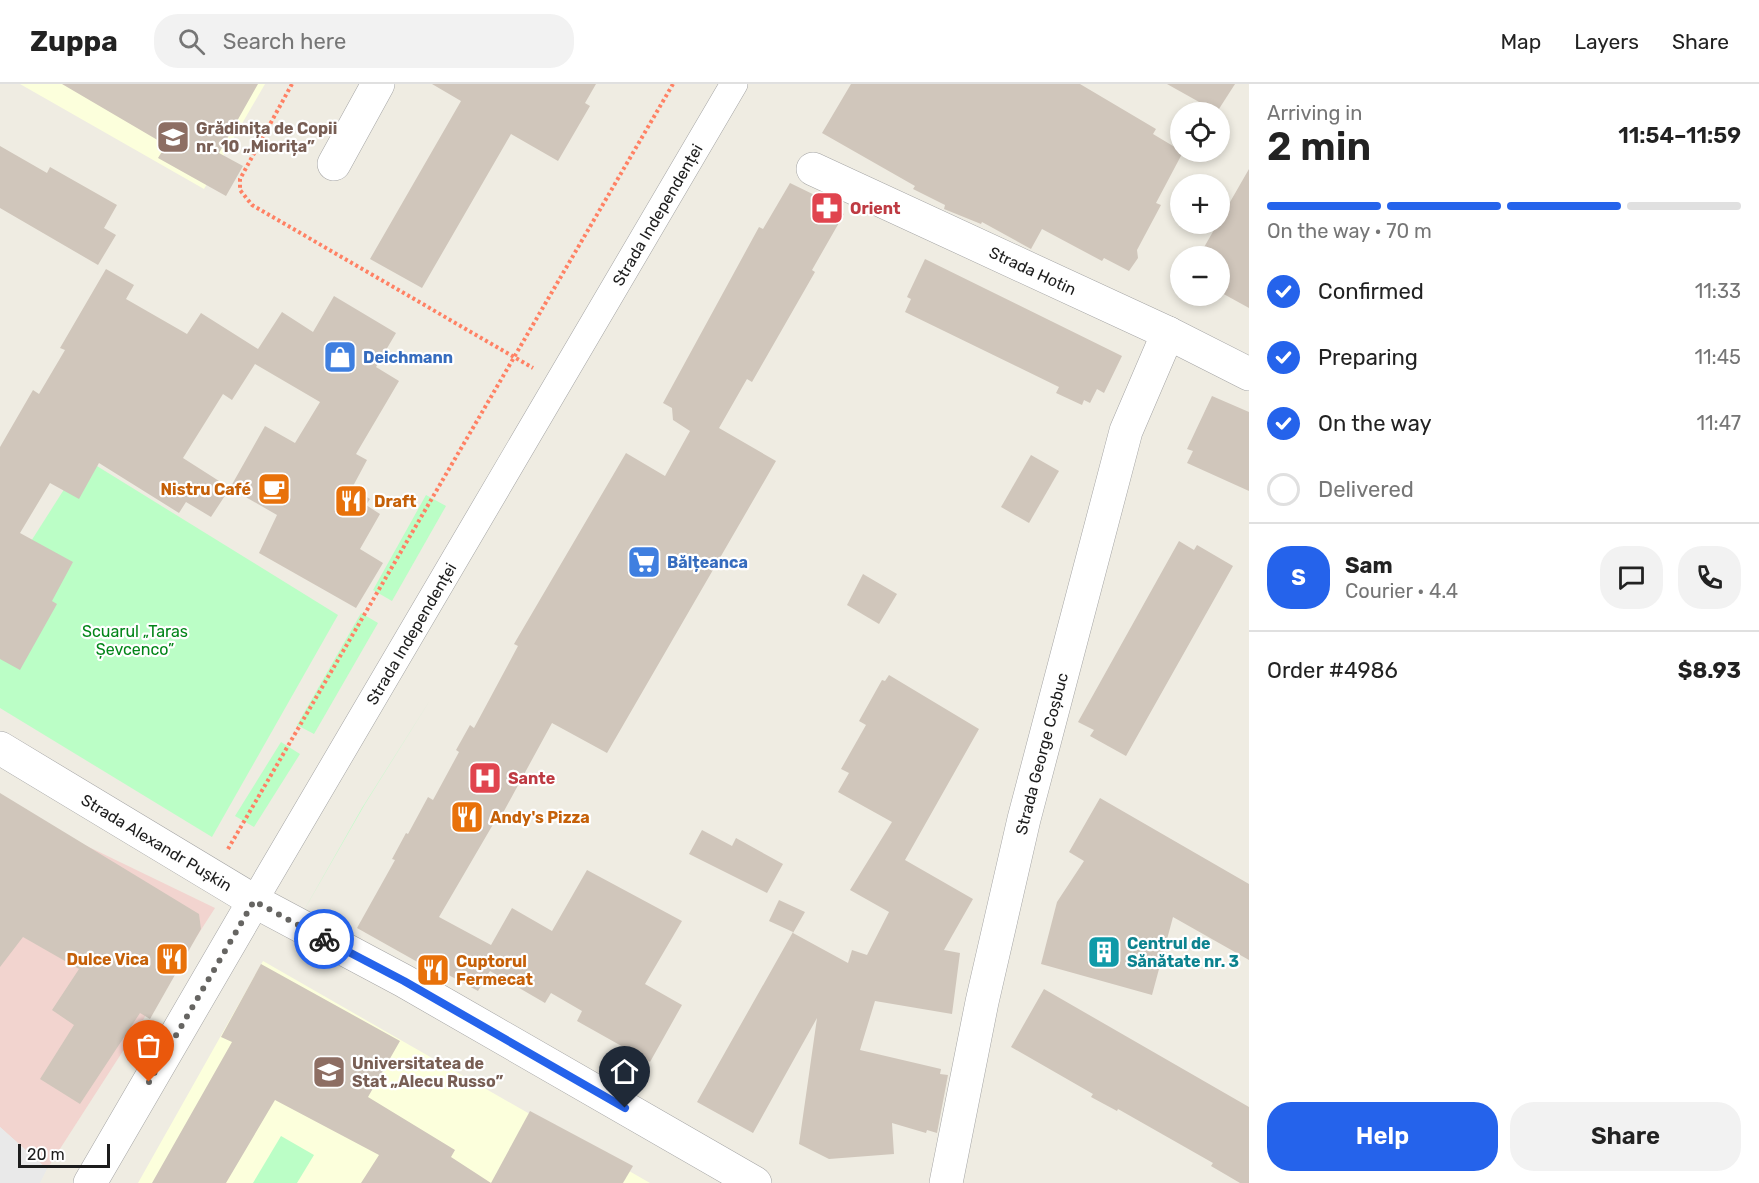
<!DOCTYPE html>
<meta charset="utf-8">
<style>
:root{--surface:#fff;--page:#f2f2f2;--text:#222;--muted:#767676;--line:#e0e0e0;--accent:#2563eb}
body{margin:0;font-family:Rubik,sans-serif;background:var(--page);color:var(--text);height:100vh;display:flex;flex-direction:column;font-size:22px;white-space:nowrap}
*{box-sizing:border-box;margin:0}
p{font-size:20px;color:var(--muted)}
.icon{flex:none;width:33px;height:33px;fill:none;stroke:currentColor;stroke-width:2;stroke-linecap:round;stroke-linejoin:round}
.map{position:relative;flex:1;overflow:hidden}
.sheet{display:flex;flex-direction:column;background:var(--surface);width:510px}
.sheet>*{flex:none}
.tools{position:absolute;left:1170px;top:18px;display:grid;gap:12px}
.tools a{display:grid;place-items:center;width:60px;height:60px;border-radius:50%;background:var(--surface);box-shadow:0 3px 9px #0003;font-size:30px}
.scale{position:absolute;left:18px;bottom:15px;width:92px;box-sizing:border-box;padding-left:6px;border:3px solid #1d1d1d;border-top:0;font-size:16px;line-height:21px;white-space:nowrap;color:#1d1d1d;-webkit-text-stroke:4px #fff;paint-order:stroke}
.pin{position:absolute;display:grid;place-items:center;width:51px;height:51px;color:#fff;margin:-62px -26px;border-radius:50% 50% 50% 0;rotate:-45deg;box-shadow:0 0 6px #0007}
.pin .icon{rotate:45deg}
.courier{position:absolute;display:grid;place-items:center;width:60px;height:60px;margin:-30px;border:4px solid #2563eb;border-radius:50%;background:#fff;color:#222;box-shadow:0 2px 8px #0007}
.summary em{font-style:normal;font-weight:600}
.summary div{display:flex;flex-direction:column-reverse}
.summary{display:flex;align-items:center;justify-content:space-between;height:102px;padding:0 18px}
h1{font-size:39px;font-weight:600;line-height:45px}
.bar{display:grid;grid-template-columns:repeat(4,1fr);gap:9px 6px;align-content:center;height:72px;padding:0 18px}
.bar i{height:8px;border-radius:4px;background:var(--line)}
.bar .on{background:var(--accent)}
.bar p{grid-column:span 4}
.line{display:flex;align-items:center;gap:15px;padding:0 18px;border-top:2px solid var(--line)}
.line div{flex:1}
.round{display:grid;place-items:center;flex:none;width:63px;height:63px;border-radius:24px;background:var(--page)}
ol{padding:0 18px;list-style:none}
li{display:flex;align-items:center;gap:18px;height:66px}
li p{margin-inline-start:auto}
li .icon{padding:6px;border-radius:50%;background:var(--accent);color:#fff;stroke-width:4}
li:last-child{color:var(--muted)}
li i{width:33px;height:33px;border:3px solid var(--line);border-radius:50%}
.button{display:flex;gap:12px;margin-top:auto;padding:12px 18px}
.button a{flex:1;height:69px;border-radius:24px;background:var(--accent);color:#fff;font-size:24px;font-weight:600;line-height:69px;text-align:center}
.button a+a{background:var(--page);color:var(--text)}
header{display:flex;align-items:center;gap:36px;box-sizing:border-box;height:84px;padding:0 30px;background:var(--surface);border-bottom:2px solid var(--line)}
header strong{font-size:28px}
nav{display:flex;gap:33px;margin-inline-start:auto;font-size:21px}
.search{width:420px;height:54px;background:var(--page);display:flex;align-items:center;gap:15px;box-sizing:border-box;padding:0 21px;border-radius:24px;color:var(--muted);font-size:22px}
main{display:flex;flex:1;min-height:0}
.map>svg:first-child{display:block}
</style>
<header>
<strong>Zuppa</strong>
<div class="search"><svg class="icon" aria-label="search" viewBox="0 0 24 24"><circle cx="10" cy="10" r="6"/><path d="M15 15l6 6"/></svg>Search here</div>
<nav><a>Map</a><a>Layers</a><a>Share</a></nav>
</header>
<main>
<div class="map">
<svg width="1249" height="1099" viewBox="0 0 1249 1099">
<rect width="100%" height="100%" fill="#efece2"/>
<path fill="#f2d4cf" d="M0,720l215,104 -168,261 -47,-42z"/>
<g fill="#fcffdc">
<path d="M20,0h245l-61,105z"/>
<path d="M263,877l387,222h-512z"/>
</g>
<g fill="#bbfec6">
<path d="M84,374l254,157 -126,222 -212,-129v-118z"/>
<path d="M426,411l20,11 -54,95 -19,-11z"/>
<path d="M361,529l17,10 -64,111 -17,-9z"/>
<path d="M432,613l-67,107 -66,115 63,-111z"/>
<path d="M281,658l19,12 -46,73 -19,-11z"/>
<path d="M281,1052l33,19 -17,28h-44z"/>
</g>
<path fill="#e9e9e9" d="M0,1043l47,42 -7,14h-40z"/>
<g fill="#d0c6bb">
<path d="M62,0h196l-39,69 24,13 -17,30 -68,-38 8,-13z"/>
<path d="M432,0h164l-11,19 5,3 -32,55 -47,-27 -89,154 -52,-29 91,-158z"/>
<path d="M851,0h229l76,45 -3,5 30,18 -27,51 5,2 -24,45 1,8 -9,13 -25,-13 -2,3 -60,-32 -11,20 -49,-27 -1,2 -37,-15 1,-4 -32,-16 2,-3 -93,-53z"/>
<path d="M1167,0h68l-18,28z"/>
<path d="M0,62l47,27 3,-6 67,38 -13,23 12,7 -18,30 -98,-57z"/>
<path d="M1249,85v139l-29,-16v-36h-21z"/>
<path d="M790,99l41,20 -1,3 14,8 -32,56 3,2 -63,110 -5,-3 -28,49 57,33 -169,292 -55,-30 -54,99 -3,-1 -56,96 52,28 21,-37 40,23 35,-61 95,51 -37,63 37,21 -32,57 -73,-41 5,-10 -31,-18 -6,10 -55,-32 -12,20 -46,-25 -2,3 -73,-41 38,-68 -3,-1 14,-26 2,1 20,-37 5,3 26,-48 -3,-2 14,-25 4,3 44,-82 -4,-2 112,-191 39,23 25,-45 -17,-11 -1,-12 -9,-5 96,-176 4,2z"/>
<path d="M925,175l197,97 -18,37 -7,-4 -7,14 -6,-3 -2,5 -26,-12 3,-6 -154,-75 6,-13 -4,-2z"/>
<path d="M106,185l28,16 -8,14 61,35 14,-21 57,36 24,-37 31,20 21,-36 62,37 -20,34 23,14 -43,73 11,6 -15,28 18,11 -4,6 14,9 -20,35 23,14 -27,45 -97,-55 18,-38 -47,-27 35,-62 30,17 25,-41 -65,-38 -23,36 -9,-6 -40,64 47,30 -19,29 -25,-15 -7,11 -80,-50 -20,36 -29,-16 -30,50 53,29 -21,39 5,3 -37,66 -20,-11v-212l33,-57 6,4 26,-44 -5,-2z"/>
<path d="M1212,312l37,16v79l-62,-28 6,-12 -6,-2z"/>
<path d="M1031,371l28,16 -30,52 -28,-16z"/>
<path d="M1179,457l15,9 3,-5 36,21 -107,190 -36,-20 4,-6 -16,-8z"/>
<path d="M863,490l34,20 -18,30 -32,-19z"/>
<path d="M889,591l90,54 -74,131 68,39 -29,51 16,3 -8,61 -77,-13 -15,49 81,19 -1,5 8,1 -11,58 -10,-3 -1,3 -34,-10 2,31 -65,5 -30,-15 18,-126 -64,115 -56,-31 96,-170 -24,-11 10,-21 26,12 -12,21 55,30 4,-13 15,5 22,-43 -39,-22 42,-68 -54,-30 11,-19 -8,-4 25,-44 -7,-4 23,-41 3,1z"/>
<path d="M0,709l199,121 2,15 -51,90 -10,-6 -60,91 -40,-25 34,-54 -22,-15 27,-41 -56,-32 -23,30z"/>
<path d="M1100,714l149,86v76l-76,-43 -21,78 -111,-31 16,-62 27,-41 -15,-9z"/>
<path d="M702,746l30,16 4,-8 47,26 -16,29 -78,-39z"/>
<path d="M261,880l139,77 -32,56 87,53 -4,7 40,26h-130l18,-28 -104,-55 -49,83h-74l80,-141 -11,-5z"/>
<path d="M1044,905l205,118v76h-9l-29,-17 2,-3 -95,-54 -1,2 -26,-14 2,-3 -82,-47z"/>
<path d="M530,1027l103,55 -10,17h-132z"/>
</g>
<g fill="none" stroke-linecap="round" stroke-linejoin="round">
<g stroke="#a4a4a4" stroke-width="28">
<g id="pedestrian">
<path id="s1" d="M254,817l480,-817"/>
</g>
</g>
<g stroke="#a4a4a4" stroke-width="34">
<g id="minor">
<path d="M334,80l44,-80"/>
<path id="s2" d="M813,85l355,164 81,41"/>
<path id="s3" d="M946,1099l36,-181 42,-183 102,-388 42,-98"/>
</g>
</g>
<g stroke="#a4a4a4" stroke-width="34">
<g id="tertiary">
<path id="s4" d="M0,664l254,153 150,80 351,202"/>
<path d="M90,1099l164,-282"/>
</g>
</g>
<g stroke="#ff8164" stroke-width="4" stroke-dasharray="3 3" stroke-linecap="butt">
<path d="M292,0l-52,95v11l12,15 281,163"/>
<path d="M228,765l445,-765"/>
</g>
<use href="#pedestrian" stroke="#fff" stroke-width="27"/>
<use href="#minor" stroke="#fff" stroke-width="33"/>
<use href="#tertiary" stroke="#fff" stroke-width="33"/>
</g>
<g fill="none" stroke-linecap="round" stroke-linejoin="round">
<path stroke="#666562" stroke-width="6" stroke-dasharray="0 10.8" d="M149,998l105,-181 70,38"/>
<path stroke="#2563eb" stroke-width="8" d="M324,855l80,42 221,127"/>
</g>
<defs>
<g id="school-square" transform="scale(1.725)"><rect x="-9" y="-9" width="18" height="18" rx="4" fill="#8d6e63" stroke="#fff"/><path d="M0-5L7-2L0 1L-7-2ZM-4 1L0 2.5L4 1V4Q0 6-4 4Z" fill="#fff"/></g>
<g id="pharmacy-square" transform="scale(1.725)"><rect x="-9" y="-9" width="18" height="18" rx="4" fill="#e0444e" stroke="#fff"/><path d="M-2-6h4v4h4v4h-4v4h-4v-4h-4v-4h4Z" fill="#fff"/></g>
<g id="shop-square" transform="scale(1.725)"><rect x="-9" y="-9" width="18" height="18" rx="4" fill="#3f7fe0" stroke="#fff"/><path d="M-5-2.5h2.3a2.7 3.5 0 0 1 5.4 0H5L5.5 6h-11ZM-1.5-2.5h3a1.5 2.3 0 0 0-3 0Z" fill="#fff"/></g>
<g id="cafe-square" transform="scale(1.725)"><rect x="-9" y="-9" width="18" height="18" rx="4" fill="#e8710a" stroke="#fff"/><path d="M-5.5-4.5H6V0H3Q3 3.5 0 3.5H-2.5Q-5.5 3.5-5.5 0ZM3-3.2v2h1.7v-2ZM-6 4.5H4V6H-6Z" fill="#fff"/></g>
<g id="restaurant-square" transform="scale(1.725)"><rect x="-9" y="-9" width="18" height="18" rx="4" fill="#e8710a" stroke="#fff"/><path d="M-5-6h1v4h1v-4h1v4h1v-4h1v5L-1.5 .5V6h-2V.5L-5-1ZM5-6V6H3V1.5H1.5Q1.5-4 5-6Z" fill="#fff"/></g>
<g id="supermarket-square" transform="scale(1.725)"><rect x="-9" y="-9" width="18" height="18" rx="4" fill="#3f7fe0" stroke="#fff"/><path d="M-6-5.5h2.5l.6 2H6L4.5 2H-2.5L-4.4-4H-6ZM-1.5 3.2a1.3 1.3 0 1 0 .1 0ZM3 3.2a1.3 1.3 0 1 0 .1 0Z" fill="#fff"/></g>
<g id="hospital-square" transform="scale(1.725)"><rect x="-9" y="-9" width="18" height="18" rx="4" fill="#e0444e" stroke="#fff"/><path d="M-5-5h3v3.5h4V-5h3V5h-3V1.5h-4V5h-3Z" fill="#fff"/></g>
<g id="building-square" transform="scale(1.725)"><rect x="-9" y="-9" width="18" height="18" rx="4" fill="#0f9aa8" stroke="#fff"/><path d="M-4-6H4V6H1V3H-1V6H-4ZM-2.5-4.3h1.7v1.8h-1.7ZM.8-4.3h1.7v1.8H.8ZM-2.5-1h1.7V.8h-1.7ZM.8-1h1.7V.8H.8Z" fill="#fff"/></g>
<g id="university-square" transform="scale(1.725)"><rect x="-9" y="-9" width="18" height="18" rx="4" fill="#8d6e63" stroke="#fff"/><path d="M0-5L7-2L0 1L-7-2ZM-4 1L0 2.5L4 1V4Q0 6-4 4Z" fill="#fff"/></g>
</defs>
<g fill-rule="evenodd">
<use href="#school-square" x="173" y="53"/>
<use href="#pharmacy-square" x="827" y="124"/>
<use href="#shop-square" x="340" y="273"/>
<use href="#cafe-square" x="274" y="405"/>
<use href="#restaurant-square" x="351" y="417"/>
<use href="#supermarket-square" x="644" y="478"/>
<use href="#hospital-square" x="485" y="694"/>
<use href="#restaurant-square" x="467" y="733"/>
<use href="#building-square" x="1104" y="868"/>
<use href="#restaurant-square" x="172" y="875"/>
<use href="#restaurant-square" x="433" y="886"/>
<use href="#university-square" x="329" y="988"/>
</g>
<g text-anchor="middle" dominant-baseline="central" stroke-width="4.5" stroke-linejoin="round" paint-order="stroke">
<g font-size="16" font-weight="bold" fill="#785e54" stroke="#fff" text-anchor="start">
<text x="196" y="44">Grădinița de Copii<tspan x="196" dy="18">nr. 10 „Miorița”</tspan></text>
<text x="352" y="979">Universitatea de<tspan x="352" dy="18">Stat „Alecu Russo”</tspan></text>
</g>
<g font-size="16" font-weight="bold" fill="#be3a42" stroke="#fff" text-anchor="start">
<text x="850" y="124">Orient</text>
<text x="508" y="694">Sante</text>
</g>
<g font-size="16" fill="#1d1d1d" stroke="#fff">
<text stroke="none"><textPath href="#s1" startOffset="796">Strada Independenței</textPath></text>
<text stroke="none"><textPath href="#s2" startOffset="242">Strada Hotin</textPath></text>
<text stroke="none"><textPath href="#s1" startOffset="310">Strada Independenței</textPath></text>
<text stroke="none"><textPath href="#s3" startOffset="440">Strada George Coșbuc</textPath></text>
<text stroke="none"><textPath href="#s4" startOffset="183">Strada Alexandr Pușkin</textPath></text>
</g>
<g font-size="16" font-weight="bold" fill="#366cbe" stroke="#fff" text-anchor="start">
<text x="363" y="273">Deichmann</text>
<text x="667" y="478">Bălțeanca</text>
</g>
<g font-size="16" font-weight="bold" fill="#c56008" stroke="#fff" text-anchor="start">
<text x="251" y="405" text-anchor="end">Nistru Café</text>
<text x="374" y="417">Draft</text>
<text x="490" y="733">Andy's Pizza</text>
<text x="149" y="875" text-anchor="end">Dulce Vica</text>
<text x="456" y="877">Cuptorul<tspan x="456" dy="18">Fermecat</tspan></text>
</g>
<g font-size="16" fill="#028518" stroke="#fff">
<text x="135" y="547">Scuarul „Taras<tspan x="135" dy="18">Șevcenco”</tspan></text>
</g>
<g font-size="16" font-weight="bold" fill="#0d838f" stroke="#fff" text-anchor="start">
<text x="1127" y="859">Centrul de<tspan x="1127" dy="18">Sănătate nr. 3</tspan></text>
</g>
</g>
</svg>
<div class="tools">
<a><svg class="icon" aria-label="locate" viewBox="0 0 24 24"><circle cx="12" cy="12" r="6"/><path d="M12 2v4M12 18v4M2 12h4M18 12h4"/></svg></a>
<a>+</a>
<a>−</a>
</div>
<div class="scale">20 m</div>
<div class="pin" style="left:149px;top:998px;background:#ea580c"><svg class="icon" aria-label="bag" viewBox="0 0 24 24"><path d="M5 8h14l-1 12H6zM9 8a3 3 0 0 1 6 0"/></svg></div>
<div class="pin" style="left:625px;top:1024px;background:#1f2937"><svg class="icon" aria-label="home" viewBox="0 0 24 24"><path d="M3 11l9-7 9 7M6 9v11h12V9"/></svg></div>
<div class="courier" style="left:324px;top:855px"><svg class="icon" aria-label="bike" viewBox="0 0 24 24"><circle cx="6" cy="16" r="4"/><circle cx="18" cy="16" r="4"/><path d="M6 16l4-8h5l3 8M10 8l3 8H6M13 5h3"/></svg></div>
</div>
<section class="sheet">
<div class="summary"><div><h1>2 min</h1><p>Arriving in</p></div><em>11:54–11:59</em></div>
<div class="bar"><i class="on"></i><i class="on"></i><i class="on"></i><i></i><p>On the way · 70 m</p></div>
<ol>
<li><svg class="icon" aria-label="check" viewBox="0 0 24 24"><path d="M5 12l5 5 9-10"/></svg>Confirmed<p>11:33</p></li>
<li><svg class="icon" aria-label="check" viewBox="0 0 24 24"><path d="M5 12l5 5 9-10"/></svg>Preparing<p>11:45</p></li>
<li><svg class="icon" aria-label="check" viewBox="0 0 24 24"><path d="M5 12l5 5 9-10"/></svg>On the way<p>11:47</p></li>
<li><i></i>Delivered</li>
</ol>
<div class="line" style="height:108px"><b class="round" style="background:var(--accent);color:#fff">S</b><div><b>Sam</b><p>Courier · 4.4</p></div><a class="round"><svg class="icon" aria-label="chat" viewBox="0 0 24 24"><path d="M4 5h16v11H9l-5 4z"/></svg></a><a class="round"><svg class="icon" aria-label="phone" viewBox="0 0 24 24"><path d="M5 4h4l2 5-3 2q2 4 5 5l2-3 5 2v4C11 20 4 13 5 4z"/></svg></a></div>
<div class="line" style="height:78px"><div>Order #4986</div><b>$8.93</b></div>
<div class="button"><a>Help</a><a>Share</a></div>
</section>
</main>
